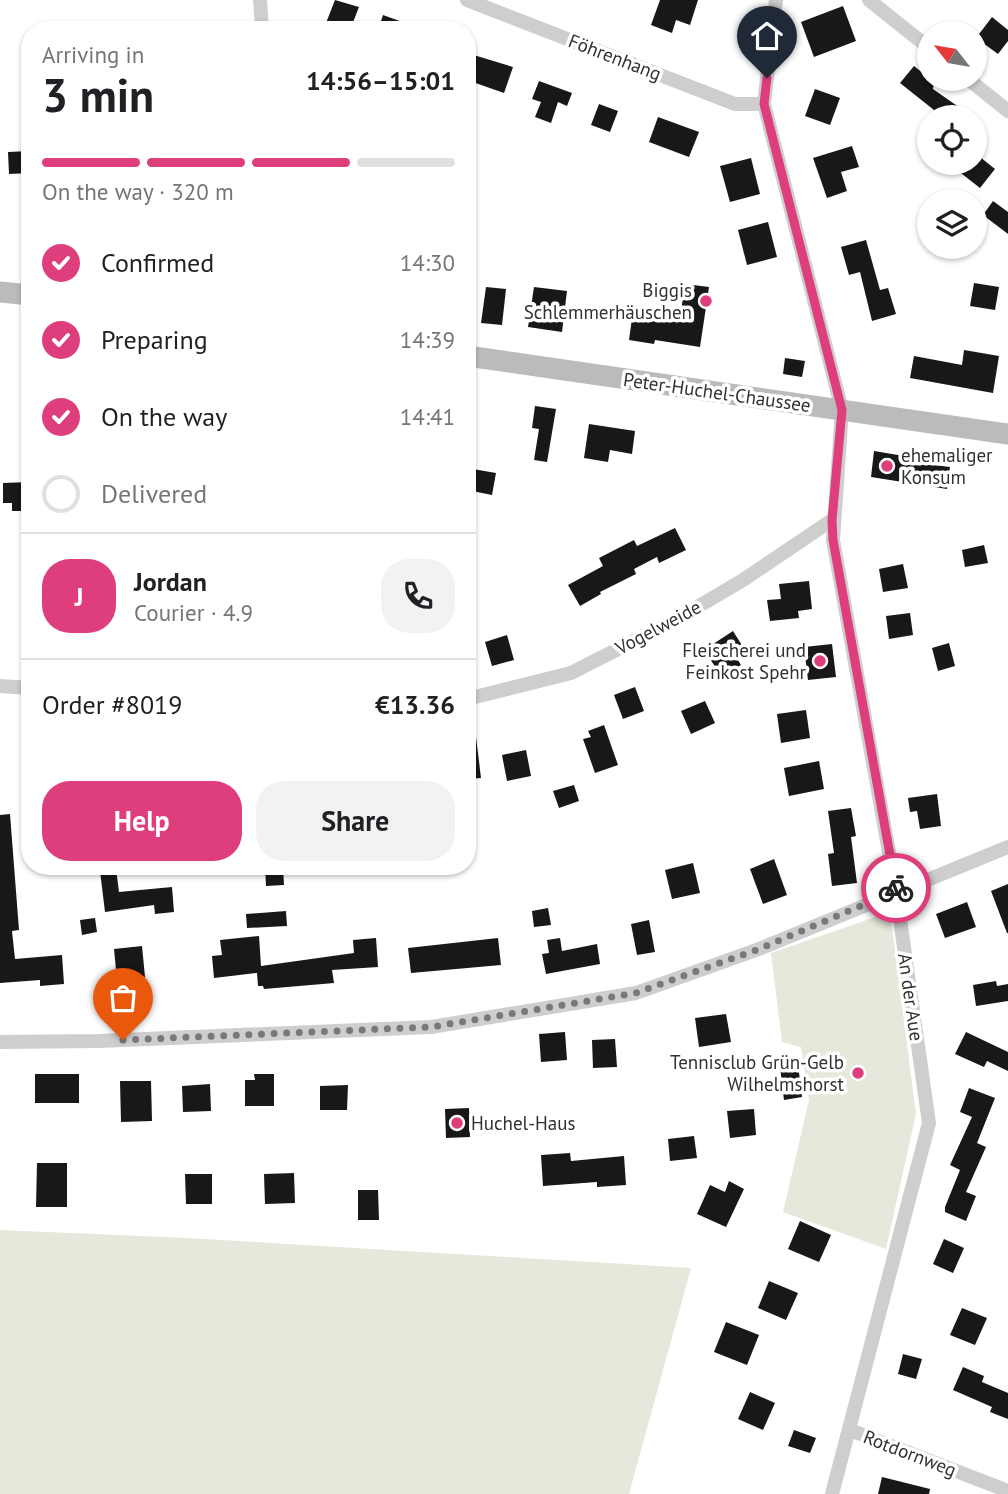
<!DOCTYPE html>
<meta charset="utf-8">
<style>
:root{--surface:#fff;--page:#f2f2f2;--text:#202124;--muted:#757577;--line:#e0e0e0;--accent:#de3e7b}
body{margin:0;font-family:"PT Sans",sans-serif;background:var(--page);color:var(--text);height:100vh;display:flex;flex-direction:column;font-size:26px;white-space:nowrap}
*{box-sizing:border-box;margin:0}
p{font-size:23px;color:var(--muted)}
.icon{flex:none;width:38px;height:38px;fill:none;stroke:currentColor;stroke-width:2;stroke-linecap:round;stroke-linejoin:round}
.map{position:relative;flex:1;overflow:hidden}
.details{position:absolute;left:21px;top:21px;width:455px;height:854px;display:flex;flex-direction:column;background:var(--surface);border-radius:28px;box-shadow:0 2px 5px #0004}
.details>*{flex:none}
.needle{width:46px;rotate:301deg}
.fabs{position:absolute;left:917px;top:21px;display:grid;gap:14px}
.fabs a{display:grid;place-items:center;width:70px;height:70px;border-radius:50%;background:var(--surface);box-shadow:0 2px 5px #0004;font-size:35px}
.pin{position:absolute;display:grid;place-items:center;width:60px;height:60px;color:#fff;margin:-72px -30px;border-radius:50% 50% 50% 0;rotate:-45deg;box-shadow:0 0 7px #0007}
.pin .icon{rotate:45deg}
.courier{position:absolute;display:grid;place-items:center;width:70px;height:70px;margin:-35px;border:5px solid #de3e7b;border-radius:50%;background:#fff;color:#222;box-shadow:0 2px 9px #0007}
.headline em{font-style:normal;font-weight:800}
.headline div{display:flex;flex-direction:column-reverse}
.headline{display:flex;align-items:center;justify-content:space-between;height:119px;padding:0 21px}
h1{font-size:46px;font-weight:800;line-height:52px}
.bar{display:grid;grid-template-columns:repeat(4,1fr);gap:10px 7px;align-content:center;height:84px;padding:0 21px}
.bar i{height:9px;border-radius:5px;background:var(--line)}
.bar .active{background:var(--accent)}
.bar p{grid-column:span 4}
.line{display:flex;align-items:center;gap:18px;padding:0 21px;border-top:2px solid var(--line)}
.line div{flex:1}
.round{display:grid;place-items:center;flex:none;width:74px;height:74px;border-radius:28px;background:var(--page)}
ol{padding:0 21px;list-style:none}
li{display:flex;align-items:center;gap:21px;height:77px}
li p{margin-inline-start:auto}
li .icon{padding:7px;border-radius:50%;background:var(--accent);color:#fff;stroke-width:4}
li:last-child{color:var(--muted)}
li i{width:38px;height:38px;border:4px solid var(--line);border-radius:50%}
.cta{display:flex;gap:14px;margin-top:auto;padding:14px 21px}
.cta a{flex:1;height:80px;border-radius:28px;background:var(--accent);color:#fff;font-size:28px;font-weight:800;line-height:80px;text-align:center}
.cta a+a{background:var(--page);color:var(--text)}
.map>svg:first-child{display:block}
</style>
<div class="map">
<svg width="1008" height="1494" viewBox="0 0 1008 1494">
<rect width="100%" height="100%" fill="#fff"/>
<g fill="#e6e8db">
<path d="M890,912l26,202 -30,135 -103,-37 26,-112 -8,-53 -19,-5 -11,-89z"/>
<path d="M0,1230l187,8 504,30 -62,226h-629z"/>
</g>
<g fill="#181818">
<path d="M335,0l24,7 -9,23 -24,-7z"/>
<path d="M660,0h38l-8,25 -14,-5 -4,13 -21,-8z"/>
<path d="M843,6l13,35 -42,16 -13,-35z"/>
<path d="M383,15l36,13v2h-41z"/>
<path d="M992,17l16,13v11l-10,13 -22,-16z"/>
<path d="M467,53l46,14 -9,26 -37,-13z"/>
<path d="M914,66l20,16 -1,7 40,28h-44l5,-7 -34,-27z"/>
<path d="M539,81l33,12 -5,13 -9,-4 -7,21 -16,-6 6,-15 -9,-3z"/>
<path d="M815,89l25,9 -10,27 -25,-9z"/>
<path d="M599,104l19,7 -8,21 -19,-7z"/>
<path d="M658,117l41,15 -10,25 -40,-15z"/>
<path d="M852,146l7,21 -18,5 6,19 -20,7 -14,-40z"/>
<path d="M30,151v22l-21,1 -1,-22z"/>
<path d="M975,153l20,16 -15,19 -32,-25h27z"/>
<path d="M751,158l9,36 -30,8 -10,-36z"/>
<path d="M993,201l15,11v22l-25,-19z"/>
<path d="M768,222l9,35 -30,8 -9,-35z"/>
<path d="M866,240l14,50 8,-2 8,26 -24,7 -12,-49 -11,3 -8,-28z"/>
<path d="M974,283l25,4 -4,23 -25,-4z"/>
<path d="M685,284l24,3 -9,60 -45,-7 -1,4 -25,-4 4,-29 47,7z"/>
<path d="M486,287l20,2 -4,36 -21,-2z"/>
<path d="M534,287l33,4 -5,41 -34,-5z"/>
<path d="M964,350l35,6 -6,37 -83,-15 4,-22 48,9z"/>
<path d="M785,358l20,3 -3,16 -19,-3z"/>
<path d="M535,406l21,3 -9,53 -13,-2 5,-31 -7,-1z"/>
<path d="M589,424l46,7 -3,23 -22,-4 -2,12 -24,-4z"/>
<path d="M874,451l30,5 -1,5 47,6 -3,22 -76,-12z"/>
<path d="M467,468l29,5 -4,22 -25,-5z"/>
<path d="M30,482l-1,29h-17v-8h-9v-20z"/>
<path d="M675,528l11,22 -27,13 -2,-6 -23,12 2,5 -36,18 1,2 -21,12 -12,-21 35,-19 -4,-8 35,-18 3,6z"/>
<path d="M984,545l4,18 -23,4 -3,-17z"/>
<path d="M903,564l5,24 -25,4 -4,-23z"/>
<path d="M809,581l3,28 -14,2 1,7 -29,3 -3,-21 14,-1 -2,-15z"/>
<path d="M910,613l3,22 -24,4 -3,-23z"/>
<path d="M733,631l10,16 -9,7 7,11 -19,12 -18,-27z"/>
<path d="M507,635l7,25 -22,6 -7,-24z"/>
<path d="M949,643l6,23 -17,5 -6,-23z"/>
<path d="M832,644l4,33 -28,3 -4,-33z"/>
<path d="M635,687l9,24 -21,8 -9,-24z"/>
<path d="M705,701l10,22 -24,11 -10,-23z"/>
<path d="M806,710l4,28 -29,5 -4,-29z"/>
<path d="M604,725l14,40 -23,8 -12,-34 8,-2 -3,-6z"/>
<path d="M476,737l5,41 -14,1v-41z"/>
<path d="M526,750l5,26 -24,5 -5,-26z"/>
<path d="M819,761l5,28 -35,7 -5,-28z"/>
<path d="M574,785l5,16 -20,7 -6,-17z"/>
<path d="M937,794l4,32 -21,3 -3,-18 -7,1 -2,-14z"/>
<path d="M851,808l5,28 -5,1 6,46 -25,3 -4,-32 6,-1 -6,-42z"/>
<path d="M10,814l9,116 -7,1 3,28 47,-4 2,29 -24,2v-6l-40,3v-168z"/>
<path d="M774,859l13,36 -24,9 -13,-35z"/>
<path d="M693,863l7,30 -28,6 -7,-29z"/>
<path d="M265,866h18l1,19 -18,1z"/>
<path d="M116,869l3,23 53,-5 2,25 -19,2 -1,-9 -49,7 -5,-41z"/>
<path d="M1008,884v49h-1l-16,-42z"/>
<path d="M967,902l9,25 -31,11 -9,-24z"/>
<path d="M548,908l3,17 -17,2 -2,-16z"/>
<path d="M286,911l1,15 -40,2 -1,-14z"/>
<path d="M95,918l2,14 -15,3 -2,-15z"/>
<path d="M649,920l6,32 -18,3 -6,-31z"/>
<path d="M259,936l2,30 93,-13 -1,-13 23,-2 2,29 -46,3 2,13 -70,6 -1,-3h-5l-1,-13 -43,5 -2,-22 10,-1 -2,-15z"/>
<path d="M498,938l3,27 -90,8 -3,-25z"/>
<path d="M560,938l2,13 35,-7 3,20 -54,10 -4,-20 7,-1 -2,-13z"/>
<path d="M142,946l3,31 -28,3 -3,-31z"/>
<path d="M996,981l1,5 11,-2v17l-32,5 -3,-21z"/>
<path d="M726,1014l5,28 -32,5 -4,-29z"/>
<path d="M565,1032l2,28 -26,2 -2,-28z"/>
<path d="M966,1032l42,20v19l-21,-10 -3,6 -29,-13z"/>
<path d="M615,1039l2,28 -24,1 -1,-28z"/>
<path d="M797,1056l5,41 -18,3 -5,-42z"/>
<rect x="35" y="1074" width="44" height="29"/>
<path d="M254,1074h20v32h-29v-26h10z"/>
<path d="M120,1081h31l1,40 -31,1z"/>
<path d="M210,1084l1,27 -28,1 -1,-26z"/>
<path d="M348,1085l-1,25h-27v-24z"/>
<path d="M969,1088l26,10 -18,45 9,4 -20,45 10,4 -10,25 -21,-9v-5l15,-37 -10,-5 22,-48 -12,-5z"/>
<path d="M469,1108l1,29 -24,1 -1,-29z"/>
<path d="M754,1109l2,26 -26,3 -3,-27z"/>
<path d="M694,1136l3,22 -27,3 -2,-22z"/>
<path d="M570,1153l1,8 53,-5 2,29 -29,2v-5l-54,4 -2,-31z"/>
<path d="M37,1163h30v44h-31z"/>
<path d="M294,1173l1,30 -30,1 -1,-30z"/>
<path d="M185,1174h27v30h-26z"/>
<path d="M729,1181l15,8 -18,38 -29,-13 13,-29 15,7z"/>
<path d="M358,1190h20l1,30h-21z"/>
<path d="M800,1221l31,14 -12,27 -31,-13z"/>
<path d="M944,1239l20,9 -11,25 -20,-9z"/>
<path d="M769,1281l29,12 -12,27 -28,-12z"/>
<path d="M962,1308l25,10 -12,27 -25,-10z"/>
<path d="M726,1322l33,13 -12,30 -33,-13z"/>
<path d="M903,1354l19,5 -6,20 -18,-5z"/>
<path d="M963,1367l21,9 -2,6 26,11v26l-18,-7 2,-5 -39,-17z"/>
<path d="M750,1392l25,11 -12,27 -25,-11z"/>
<path d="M794,1430l22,8 -6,15 -22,-7z"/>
<path d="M882,1477l48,12 -1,5h-51z"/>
</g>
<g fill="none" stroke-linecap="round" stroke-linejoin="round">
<g stroke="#cecece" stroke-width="14">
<path d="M260,0l2,30"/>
<path d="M467,0l268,104h29"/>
<path d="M776,0l-12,104 78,306 -9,130 63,351 33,232 -97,371"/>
<path d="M869,0l60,48"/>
<path d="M968,79l40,32"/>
<path d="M0,686l30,2"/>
<path d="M467,699l104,-26 106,-54 66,-39 89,-60"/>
<path d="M0,1042l99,-1 332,-14 205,-34 123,-44 249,-102"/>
<path d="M850,1430l158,61"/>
</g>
<g stroke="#bbb" stroke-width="21">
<path d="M0,292l30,3"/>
<path d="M467,356l541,78"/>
</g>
</g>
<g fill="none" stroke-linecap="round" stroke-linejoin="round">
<path stroke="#797979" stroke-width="7" stroke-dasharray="0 12.6" d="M123,1040l308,-13 205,-34 123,-44 137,-58v-3"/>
<path stroke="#de3e7b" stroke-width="9" d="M767,78l-3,26 78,306 -10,110 1,20 63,348"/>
</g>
<g fill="#de3e7b" stroke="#fff" stroke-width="2.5">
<circle cx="706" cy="301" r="7"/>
<circle cx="887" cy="466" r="7"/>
<circle cx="820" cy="661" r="7"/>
<circle cx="858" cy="1073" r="7"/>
<circle cx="457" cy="1123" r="7"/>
</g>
<g text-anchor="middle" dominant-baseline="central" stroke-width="7" stroke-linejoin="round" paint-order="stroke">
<g font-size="19" fill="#313131" stroke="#fff">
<text transform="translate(615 57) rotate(21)">Föhrenhang</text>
<text transform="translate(717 392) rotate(8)">Peter-Huchel-Chaussee</text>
<text transform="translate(658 627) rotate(-28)">Vogelweide</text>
<text transform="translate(911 997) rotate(82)">An der Aue</text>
<text transform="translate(910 1453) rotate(21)">Rotdornweg</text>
</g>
<g font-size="19" fill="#313131" stroke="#fff" text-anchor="end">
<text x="692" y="290">Biggis<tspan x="692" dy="22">Schlemmerhäuschen</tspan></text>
<text x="901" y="455" text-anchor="start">ehemaliger<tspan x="901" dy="22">Konsum</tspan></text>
<text x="806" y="650">Fleischerei und<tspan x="806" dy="22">Feinkost Spehr</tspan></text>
<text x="844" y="1062">Tennisclub Grün-Gelb<tspan x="844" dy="22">Wilhelmshorst</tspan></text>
<text x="471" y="1123" text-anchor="start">Huchel-Haus</text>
</g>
</g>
</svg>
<div class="fabs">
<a><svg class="needle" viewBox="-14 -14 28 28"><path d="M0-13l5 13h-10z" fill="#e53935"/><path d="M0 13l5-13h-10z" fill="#757577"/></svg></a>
<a><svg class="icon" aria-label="locate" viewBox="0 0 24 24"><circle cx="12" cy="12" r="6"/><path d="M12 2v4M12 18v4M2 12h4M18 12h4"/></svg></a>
<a><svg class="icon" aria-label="layers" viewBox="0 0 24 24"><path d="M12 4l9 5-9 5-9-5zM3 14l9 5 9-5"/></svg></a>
</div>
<div class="pin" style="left:123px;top:1040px;background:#ea580c"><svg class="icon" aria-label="bag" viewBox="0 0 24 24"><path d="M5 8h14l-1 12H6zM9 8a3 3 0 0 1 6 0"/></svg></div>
<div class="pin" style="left:767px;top:78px;background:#1f2937"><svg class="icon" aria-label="home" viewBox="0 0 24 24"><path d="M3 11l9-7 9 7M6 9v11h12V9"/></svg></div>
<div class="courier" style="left:896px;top:888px"><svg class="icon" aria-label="bike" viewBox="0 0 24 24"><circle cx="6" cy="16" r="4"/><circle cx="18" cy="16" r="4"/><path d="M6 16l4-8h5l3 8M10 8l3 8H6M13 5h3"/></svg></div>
<section class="details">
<div class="headline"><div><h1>3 min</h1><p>Arriving in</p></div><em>14:56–15:01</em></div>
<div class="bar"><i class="active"></i><i class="active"></i><i class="active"></i><i></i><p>On the way · 320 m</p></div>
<ol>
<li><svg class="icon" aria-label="check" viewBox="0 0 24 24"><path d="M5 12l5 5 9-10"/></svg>Confirmed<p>14:30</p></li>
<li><svg class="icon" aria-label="check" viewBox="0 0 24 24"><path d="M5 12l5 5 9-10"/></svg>Preparing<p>14:39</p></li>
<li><svg class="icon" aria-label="check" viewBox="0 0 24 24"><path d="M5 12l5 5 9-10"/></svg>On the way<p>14:41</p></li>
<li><i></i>Delivered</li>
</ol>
<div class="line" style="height:126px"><b class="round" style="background:var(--accent);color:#fff">J</b><div><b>Jordan</b><p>Courier · 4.9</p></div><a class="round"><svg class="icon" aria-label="phone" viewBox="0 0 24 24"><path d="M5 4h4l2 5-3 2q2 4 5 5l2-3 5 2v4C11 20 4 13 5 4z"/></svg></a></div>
<div class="line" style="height:91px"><div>Order #8019</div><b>€13.36</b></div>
<div class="cta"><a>Help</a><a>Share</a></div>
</section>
</div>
